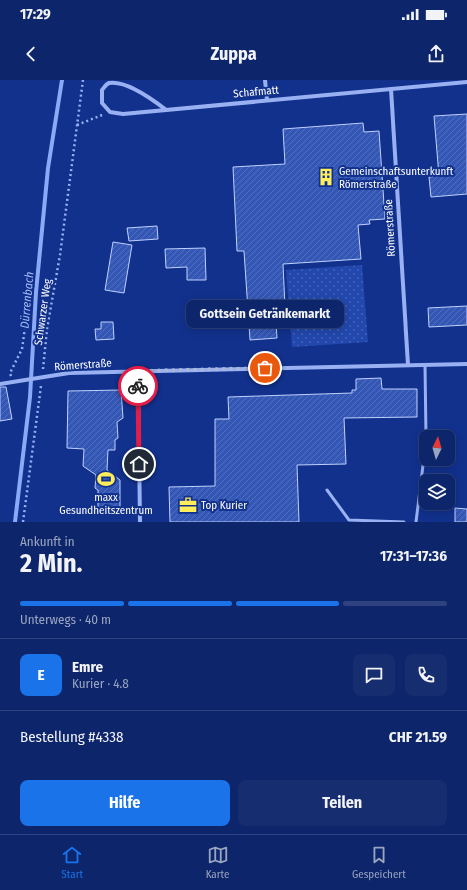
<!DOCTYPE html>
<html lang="de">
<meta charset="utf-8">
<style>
:root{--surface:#0d256a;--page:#162d70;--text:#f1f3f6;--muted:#9aa5c1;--line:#2d427e;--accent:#1a73e8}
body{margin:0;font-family:"Fira Sans Condensed",sans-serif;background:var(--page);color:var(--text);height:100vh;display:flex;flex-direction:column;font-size:15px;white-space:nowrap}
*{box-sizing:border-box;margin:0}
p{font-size:13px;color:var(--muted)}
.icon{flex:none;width:22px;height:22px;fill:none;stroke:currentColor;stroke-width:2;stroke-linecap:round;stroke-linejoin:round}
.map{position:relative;height:442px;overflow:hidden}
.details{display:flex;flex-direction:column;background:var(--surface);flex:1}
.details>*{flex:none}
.needle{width:26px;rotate:5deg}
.buttons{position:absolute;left:419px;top:350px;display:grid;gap:8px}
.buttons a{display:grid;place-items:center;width:36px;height:36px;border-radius:8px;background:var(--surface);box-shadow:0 2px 10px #0003,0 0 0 1px var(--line);font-size:20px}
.pin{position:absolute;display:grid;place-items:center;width:34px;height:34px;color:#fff;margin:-17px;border:2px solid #fff;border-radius:50%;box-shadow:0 1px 4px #0007}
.courier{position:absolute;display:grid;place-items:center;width:40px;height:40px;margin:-20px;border:3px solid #e11d48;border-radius:50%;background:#fff;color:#222;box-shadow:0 1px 5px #0007}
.bubble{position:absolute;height:28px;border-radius:8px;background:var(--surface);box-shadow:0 2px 10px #0003,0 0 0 1px var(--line);font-size:13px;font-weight:700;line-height:28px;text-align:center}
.head em{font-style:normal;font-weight:700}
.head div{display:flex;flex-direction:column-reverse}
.head{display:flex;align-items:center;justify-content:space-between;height:68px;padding:0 20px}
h1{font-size:26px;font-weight:700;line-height:30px}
.bar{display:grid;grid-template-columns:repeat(4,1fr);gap:6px 4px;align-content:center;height:48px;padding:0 20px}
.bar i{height:5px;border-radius:3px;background:var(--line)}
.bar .current{background:var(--accent)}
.bar p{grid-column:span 4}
.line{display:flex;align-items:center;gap:10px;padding:0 20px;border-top:1px solid var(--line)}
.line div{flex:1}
.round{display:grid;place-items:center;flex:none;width:42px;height:42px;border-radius:8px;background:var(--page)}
.action{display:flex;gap:8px;margin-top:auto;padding:8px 20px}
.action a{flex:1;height:46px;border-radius:8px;background:var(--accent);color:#fff;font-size:16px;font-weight:700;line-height:46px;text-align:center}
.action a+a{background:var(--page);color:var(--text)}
.status{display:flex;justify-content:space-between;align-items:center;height:28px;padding:0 20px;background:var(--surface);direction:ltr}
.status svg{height:11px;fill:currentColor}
header{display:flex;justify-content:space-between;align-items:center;height:52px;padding:0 20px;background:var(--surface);font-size:18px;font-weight:700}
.tab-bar{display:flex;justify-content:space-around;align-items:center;height:56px;border-top:1px solid var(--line);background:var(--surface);font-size:11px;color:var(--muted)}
.tab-bar a{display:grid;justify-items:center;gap:2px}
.tab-bar .current{color:var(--accent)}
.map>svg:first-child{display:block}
</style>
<div class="status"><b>17:29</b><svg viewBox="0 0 49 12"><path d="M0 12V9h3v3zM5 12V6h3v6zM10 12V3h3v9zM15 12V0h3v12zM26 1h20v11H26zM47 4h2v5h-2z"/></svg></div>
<header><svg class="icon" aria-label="back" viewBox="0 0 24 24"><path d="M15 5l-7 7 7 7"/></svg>Zuppa<svg class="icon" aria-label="share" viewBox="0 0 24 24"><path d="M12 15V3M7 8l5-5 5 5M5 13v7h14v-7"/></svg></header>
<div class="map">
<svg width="467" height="442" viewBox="0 0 467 442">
<defs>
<pattern id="park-dots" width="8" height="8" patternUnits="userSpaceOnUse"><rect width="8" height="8" fill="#2248ad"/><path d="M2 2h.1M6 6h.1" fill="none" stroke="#4363b9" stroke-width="1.8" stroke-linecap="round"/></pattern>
<pattern id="building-hatch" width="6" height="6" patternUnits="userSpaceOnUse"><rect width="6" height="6" fill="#3457b5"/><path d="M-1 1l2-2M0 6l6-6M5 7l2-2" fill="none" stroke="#5270c0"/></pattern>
</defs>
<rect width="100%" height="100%" fill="#11318d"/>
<path fill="url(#park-dots)" d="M362,185l6,77 -76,5 -6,-77z"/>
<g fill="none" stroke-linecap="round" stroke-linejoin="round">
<path stroke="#8aa9f6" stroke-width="4" d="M15,442l15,-125 6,-105 12,-124 14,-88"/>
</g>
<g fill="url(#building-hatch)" stroke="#c0d1fd">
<path d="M467,34v80l-36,3 -2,-20 10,-1 -5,-60z"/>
<path d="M363,43l1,9 15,-1 6,88 -16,1 1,4 -12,1 3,34 -78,5 2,43 -10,1 2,30 -27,2 -6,-89h-7l-4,-84 52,-3 -2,-35z"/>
<path d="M157,146l1,13 -29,2 -2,-13z"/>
<path d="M113,162l19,3 -8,48 -19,-3z"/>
<path d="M205,168l1,32h-19v-13l-21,1 -1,-19z"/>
<path d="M467,226v19l-38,2 -1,-19z"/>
<path d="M101,242h12l1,17 -18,1 -1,-11h6z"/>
<path d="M381,298l1,11h35v28l-73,1 2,46 -49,1 2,57h-129l-1,-35 46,-1v-67h14l-1,-22 124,-4v-3h4v-11z"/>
<path d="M0,307h6l6,32 -12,2z"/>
<path d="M121,310l2,28 -6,4 1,16 -3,2v10h-7l-1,20 13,10v27l-13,7 -9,-6v-18l-3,-2 1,-13 -13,-9 1,-17 -17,-1 1,-57z"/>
<path d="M455,428l12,1v13h-12z"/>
</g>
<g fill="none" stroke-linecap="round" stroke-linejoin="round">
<g stroke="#99b1f2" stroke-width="2.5" stroke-dasharray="2 3" stroke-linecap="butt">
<path d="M77,45l25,-10"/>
<path d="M43,289l4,-40 13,-74 23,-175"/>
<path d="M11,296l-1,-3 12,-24 10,-71"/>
<path d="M23,442l18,-136"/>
</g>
<g stroke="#99b1f2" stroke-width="3">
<path d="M425,285l1,72"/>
<path d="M327,410l22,30 55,2"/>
<path d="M416,442l10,-81"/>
</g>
<g stroke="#99b1f2" stroke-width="4">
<path d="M265,0l2,20"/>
<path d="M391,9l17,276"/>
<path d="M165,29c-13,-10 -39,-29 -56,-26 -3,1 -5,5 -7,7v13l8,9 13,2 344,-32"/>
<path d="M138,291l2,151"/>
<path d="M0,304l69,-11 398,-9"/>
</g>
</g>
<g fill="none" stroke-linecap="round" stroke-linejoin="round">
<path stroke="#acb7d7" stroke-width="4" stroke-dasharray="0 7.2" d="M138,306v-15l127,-3"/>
<path stroke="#e11d48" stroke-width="5" d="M138,306l1,78"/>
</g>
<defs>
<g id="building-bare" transform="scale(1.38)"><path d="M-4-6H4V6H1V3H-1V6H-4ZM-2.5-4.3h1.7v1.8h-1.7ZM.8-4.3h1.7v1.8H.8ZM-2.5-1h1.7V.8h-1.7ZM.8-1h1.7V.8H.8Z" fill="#ffed5a" stroke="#11318d" stroke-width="2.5" paint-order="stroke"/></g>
<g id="stadium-bare" transform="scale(1.38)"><path d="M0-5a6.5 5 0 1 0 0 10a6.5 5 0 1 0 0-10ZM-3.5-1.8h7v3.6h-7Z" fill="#ffed5a" stroke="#11318d" stroke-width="2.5" paint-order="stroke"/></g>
<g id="office-bare" transform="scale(1.38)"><path d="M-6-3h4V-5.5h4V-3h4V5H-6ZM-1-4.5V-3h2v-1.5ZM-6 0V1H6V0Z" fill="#ffed5a" stroke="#11318d" stroke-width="2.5" paint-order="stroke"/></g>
</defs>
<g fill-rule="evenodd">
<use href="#building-bare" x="326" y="97"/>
<use href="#stadium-bare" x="106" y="399"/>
<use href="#office-bare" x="188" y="425"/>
</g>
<g text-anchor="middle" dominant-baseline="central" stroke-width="4" stroke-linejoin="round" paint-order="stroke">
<g font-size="11" fill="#fff" stroke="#11318d">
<text transform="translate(256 12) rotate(-5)">Schafmatt</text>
<text transform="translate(390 148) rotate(-93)">Römerstraße</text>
<text transform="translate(43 232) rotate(-82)">Schwarzer Weg</text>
<text transform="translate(83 285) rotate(-4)">Römerstraße</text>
</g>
<g font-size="11" fill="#fff" stroke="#11318d" text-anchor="start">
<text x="339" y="91">Gemeinschaftsunterkunft<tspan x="339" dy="13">Römerstraße</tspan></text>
<text x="106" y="417" text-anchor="middle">maxx<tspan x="106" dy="13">Gesundheitszentrum</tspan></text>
<text x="201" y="425">Top Kurier</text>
</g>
<g font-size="12" font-style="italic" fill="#a4bcf9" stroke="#11318d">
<text transform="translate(27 220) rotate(-85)">Dürrenbach</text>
</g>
</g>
</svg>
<div class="buttons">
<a><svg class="needle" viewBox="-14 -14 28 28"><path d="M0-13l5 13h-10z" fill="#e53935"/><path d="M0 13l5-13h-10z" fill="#9aa5c1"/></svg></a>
<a><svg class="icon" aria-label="layers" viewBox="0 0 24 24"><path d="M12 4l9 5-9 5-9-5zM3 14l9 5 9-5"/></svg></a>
</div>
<div class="pin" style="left:265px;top:288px;background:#ea580c"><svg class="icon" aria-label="bag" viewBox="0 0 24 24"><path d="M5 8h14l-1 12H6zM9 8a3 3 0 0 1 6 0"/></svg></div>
<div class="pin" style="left:139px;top:384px;background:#1f2937"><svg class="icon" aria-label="home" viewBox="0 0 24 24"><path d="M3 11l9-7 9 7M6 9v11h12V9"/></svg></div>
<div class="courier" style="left:138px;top:306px"><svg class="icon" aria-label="bike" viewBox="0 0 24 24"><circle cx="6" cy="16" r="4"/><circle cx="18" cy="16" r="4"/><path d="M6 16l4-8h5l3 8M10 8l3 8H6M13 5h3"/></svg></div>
<div class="bubble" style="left:186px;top:220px;width:158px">Gottsein Getränkemarkt</div>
</div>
<section class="details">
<div class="head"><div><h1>2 Min.</h1><p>Ankunft in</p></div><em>17:31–17:36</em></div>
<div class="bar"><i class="current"></i><i class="current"></i><i class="current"></i><i></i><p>Unterwegs · 40 m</p></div>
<div class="line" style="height:72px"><b class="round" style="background:var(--accent);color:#fff">E</b><div><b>Emre</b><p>Kurier · 4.8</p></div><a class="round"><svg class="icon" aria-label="chat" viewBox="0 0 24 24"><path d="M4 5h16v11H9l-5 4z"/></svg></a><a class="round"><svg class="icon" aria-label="phone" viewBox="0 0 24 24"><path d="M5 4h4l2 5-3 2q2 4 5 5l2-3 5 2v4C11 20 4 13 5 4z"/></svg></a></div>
<div class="line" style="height:52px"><div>Bestellung #4338</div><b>CHF 21.59</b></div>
<div class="action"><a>Hilfe</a><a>Teilen</a></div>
</section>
<nav class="tab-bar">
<a class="current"><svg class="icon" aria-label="home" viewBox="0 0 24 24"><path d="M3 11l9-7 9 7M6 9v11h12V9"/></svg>Start</a>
<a><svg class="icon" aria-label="map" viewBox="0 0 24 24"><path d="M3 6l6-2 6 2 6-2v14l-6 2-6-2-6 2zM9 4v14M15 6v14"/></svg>Karte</a>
<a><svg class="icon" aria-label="saved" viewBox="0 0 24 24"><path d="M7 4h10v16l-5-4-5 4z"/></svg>Gespeichert</a>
</nav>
